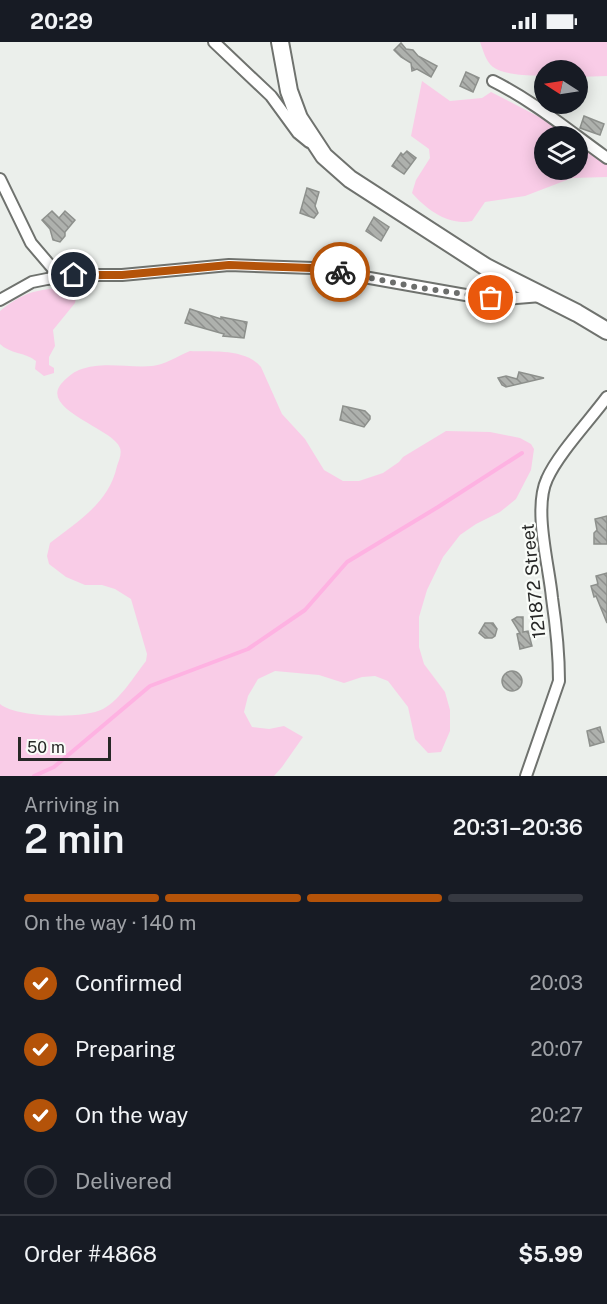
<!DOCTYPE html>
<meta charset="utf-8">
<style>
:root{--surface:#171b24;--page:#242831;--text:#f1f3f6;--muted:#9ea1a6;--line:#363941;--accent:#b45309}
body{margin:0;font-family:"Public Sans",sans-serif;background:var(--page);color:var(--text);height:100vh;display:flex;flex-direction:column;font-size:22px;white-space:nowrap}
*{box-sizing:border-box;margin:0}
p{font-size:20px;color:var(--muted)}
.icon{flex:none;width:33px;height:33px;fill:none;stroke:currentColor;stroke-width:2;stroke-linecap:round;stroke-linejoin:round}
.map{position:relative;height:734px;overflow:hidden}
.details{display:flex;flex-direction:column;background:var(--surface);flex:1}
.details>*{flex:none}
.needle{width:39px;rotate:282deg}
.controls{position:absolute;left:534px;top:18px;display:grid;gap:12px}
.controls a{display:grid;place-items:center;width:54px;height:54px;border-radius:50%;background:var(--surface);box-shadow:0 3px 15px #0003;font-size:30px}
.scale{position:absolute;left:18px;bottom:15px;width:93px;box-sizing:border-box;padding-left:6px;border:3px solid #272827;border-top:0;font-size:16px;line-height:21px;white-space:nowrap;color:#272827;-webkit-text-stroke:4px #f9fcf8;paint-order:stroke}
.pin{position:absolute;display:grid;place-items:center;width:51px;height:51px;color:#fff;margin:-26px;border:3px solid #fff;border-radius:50%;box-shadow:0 2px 6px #0007}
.courier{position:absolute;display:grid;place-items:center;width:60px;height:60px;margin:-30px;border:4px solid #b45309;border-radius:50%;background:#fff;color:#222;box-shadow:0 2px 8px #0007}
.head em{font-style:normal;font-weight:600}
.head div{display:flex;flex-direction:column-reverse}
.head{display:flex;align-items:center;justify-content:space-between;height:102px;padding:0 24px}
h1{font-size:39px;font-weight:600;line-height:45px}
.bar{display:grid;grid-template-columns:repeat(4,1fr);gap:9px 6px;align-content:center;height:72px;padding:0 24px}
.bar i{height:8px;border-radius:4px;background:var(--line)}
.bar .current{background:var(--accent)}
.bar p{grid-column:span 4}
.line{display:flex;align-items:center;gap:15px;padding:0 24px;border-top:2px solid var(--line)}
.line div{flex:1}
ol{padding:0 24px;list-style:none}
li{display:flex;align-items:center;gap:18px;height:66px}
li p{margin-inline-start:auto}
li .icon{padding:6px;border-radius:50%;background:var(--accent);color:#fff;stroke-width:4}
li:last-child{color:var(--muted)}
li i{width:33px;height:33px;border:3px solid var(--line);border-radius:50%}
.status{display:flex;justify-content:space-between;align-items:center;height:42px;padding:0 30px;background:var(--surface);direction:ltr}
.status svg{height:16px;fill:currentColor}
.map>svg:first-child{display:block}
</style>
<div class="status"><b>20:29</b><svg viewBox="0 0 49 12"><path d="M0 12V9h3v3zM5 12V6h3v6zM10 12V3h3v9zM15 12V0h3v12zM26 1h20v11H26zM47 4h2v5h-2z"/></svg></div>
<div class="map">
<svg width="607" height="734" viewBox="0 0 607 734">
<defs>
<pattern id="building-back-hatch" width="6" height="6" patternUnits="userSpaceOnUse" patternTransform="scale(1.5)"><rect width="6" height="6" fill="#aeb1ad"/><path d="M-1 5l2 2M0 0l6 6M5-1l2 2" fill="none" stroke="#8e908d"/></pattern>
</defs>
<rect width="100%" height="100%" fill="#ebefeb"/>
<g fill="#f9cce7">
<path d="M480,0h127v34l-29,1v-7h-34v6c-14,-1 -38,0 -51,-9 -7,-5 -10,-17 -13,-25z"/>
<path d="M422,39l28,20 32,-3 9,-6 54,28 23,16h-24v34h34v-27l29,22v12l-35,1 -47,18 -40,6 -13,19c-23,5 -45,-11 -60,-28l4,-13 14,-22 -1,-9 -18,-13z"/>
<path d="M78,245l-3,16 -22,27 2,16 -6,11v8l5,3v5l-10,3 -9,-7 1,-8c-11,-9 -26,-7 -36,-17v-33c28,-23 44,-22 78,-24z"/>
<path d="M190,309c22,1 55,-3 71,16l21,47 23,25 19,31 19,11h16l24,-8 16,-11 4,-5 43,-26 44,1 30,6 11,6 3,5 -3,21 -15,29 -16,13 -24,12 -16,11 -17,22 -16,33 -8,27v30l5,17 21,28 5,18v21l-9,21 -13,1 -13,-14 -7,-32 -20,-26 -13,-5 -13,1 -18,6 -25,-8 -44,-4 -17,8 -10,17 -4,16 8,15 17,2 15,-3 19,11 -21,30 -8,9h-274v-72c17,14 84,15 103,5 18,-10 31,-33 43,-48l1,-7 -16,-55 -16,-10 -13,-4h-17l-19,-8 -17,-13 -2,-8 3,-13c28,-22 59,-40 67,-77 2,-6 5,-12 3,-18 -6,-19 -80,-38 -59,-64 5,-6 11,-11 18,-14 23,-9 49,-2 73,-4 12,-1 26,-10 38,-15z"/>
</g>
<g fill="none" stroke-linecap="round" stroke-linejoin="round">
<path stroke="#feb2e2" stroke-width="4" d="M34,734l20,-9 96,-81 98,-37 57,-39 42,-48 91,-55 84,-54"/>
</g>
<g fill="url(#building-back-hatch)" stroke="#8d908c" stroke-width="1.5">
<path d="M401,1l5,6 7,1 5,6 19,10 -6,11 -14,-8 -5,2 -1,-8 -10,-6 -7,-7z"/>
<path d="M466,30l13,6 -6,14 -13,-6z"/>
<path d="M584,74l20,8 -4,11 -20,-7z"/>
<path d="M407,109l9,7 -12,16 -12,-8 9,-13 2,2z"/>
<path d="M307,146l12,4 -4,14 3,7 -4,5 -14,-5z"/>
<path d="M52,169l7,7 6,-7 10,9 -10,12v4l-5,6 -7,-2 -3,-11 -8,-9z"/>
<path d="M374,175l15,10 -8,14 -15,-10z"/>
<path d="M190,267l31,10v-2l26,5 -3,16 -21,-2 1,-2 -39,-11z"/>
<path d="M519,330l25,6 -38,9 -4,-2 -4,-7 8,-2 11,3z"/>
<path d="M343,364l22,5 5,5v3l-6,8 -24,-7z"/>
<path d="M607,474v28h-13v-11l3,-3 -2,-11z"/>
<path d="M607,531v50l-11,-27 -2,1 -3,-11 7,-2 -2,-8z"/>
<path d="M517,575h6v15l5,-1 4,15 -12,3 -3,-15 3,-1 -8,-13z"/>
<path d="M485,581h8l4,6 -2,7 -3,2h-7l-6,-5z"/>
<circle cx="512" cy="639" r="10"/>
<path d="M600,685l4,15 -14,4 -3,-15z"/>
</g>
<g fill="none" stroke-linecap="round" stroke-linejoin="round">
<g stroke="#6f726e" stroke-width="14">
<g id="street">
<path d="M214,0l57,54 27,37 11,9"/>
<path d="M493,39c42,21 76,50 114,77"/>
<path d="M0,137l31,64 29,34"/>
<path d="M0,258l32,-18 15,-3 27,-4h48l107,-10 84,3 164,29 28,2 36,-3"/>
<path d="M526,734l33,-95c0,-27 -3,-56 -7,-83 -3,-33 -19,-89 -5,-119 11,-25 43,-59 60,-82"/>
</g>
</g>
<g stroke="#6f726e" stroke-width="20">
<path id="secondary" d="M280,0l9,49 10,27 25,38 26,23 136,88 91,46 30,18"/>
</g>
<use href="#street" stroke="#fff" stroke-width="10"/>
<use href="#secondary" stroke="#fff" stroke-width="16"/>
</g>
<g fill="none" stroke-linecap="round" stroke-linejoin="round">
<path stroke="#6c6e6c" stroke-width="6" stroke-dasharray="0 10.8" d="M340,230l81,16 70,10"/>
<path stroke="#b45309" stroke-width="8" d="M74,233h48l107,-10 83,3 28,4"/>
</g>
<g text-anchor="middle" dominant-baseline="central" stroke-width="4.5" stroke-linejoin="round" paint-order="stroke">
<g font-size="18" fill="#272827" stroke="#f9fcf8">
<text transform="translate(533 539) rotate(-96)">121872 Street</text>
</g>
</g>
</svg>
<div class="controls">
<a><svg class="needle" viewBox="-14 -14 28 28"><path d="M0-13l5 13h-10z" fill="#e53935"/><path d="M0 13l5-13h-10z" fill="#9ea1a6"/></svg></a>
<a><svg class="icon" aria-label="layers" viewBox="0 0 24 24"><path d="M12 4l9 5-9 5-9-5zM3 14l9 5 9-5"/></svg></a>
</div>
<div class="scale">50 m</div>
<div class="pin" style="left:491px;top:256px;background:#ea580c"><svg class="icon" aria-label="bag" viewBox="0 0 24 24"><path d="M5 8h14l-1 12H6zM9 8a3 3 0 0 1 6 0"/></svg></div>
<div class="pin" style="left:74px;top:233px;background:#1f2937"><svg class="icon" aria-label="home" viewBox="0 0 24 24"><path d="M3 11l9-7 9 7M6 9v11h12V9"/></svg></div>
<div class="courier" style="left:340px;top:230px"><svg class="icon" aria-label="bike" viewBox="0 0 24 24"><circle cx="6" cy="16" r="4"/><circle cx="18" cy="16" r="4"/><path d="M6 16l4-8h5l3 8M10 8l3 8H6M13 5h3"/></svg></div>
</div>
<section class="details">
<div class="head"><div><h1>2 min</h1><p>Arriving in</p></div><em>20:31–20:36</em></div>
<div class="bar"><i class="current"></i><i class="current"></i><i class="current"></i><i></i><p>On the way · 140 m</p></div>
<ol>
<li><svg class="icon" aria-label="check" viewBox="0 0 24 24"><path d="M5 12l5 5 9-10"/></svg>Confirmed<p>20:03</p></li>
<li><svg class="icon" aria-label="check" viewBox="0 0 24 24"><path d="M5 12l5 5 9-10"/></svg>Preparing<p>20:07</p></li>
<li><svg class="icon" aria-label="check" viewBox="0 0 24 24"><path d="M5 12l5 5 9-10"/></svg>On the way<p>20:27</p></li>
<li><i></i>Delivered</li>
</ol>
<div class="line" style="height:78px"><div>Order #4868</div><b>$5.99</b></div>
</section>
